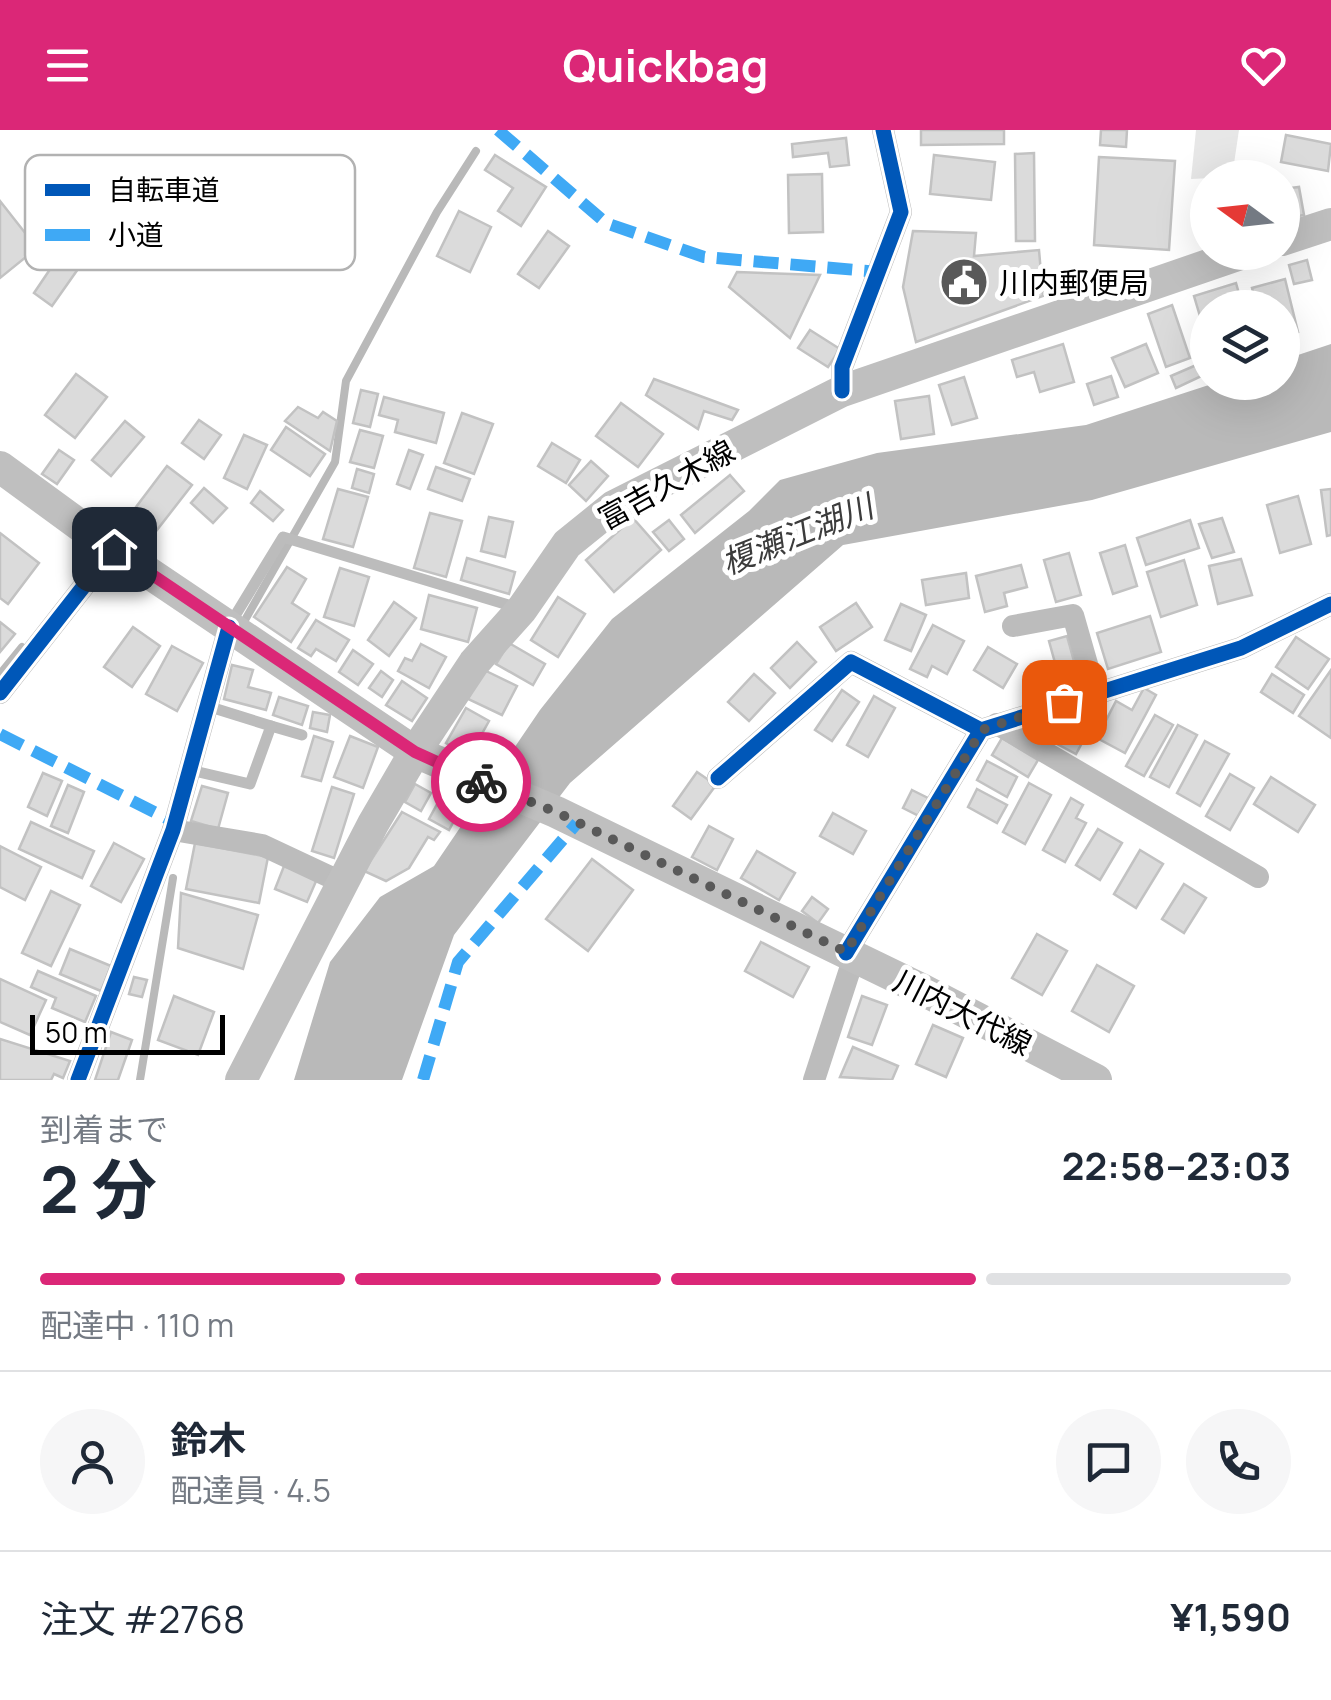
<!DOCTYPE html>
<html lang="ja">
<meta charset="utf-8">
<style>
:root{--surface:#fff;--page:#f6f6f7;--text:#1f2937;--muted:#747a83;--line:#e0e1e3;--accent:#db2777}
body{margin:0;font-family:Manrope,"Noto Sans JP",sans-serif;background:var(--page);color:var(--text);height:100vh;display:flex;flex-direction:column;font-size:38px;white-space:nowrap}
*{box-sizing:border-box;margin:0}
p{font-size:32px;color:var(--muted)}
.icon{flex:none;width:55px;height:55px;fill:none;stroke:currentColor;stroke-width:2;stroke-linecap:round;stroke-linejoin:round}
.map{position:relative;height:950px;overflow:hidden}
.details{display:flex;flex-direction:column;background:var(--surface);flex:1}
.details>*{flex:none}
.needle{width:65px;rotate:285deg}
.fabs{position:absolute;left:1190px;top:30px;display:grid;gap:20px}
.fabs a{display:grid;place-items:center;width:110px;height:110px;border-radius:50%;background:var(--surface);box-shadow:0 10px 40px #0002;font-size:50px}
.scale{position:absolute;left:30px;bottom:25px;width:195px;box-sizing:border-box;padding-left:10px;border:5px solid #000;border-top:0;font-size:28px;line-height:35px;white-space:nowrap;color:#000;-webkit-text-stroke:8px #fff;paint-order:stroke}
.pin{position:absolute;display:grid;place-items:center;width:85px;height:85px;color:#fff;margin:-42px;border-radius:20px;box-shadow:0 5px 15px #0006}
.courier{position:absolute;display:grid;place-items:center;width:100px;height:100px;margin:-50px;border:8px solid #db2777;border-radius:50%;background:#fff;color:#222;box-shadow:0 2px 12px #0007}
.overview em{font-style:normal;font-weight:700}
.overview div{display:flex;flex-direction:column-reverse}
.overview{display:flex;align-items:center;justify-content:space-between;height:170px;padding:0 40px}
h1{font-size:65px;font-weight:700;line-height:75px}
.bar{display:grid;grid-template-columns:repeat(4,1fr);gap:15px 10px;align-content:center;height:120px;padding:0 40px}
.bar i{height:12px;border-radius:8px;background:var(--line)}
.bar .on{background:var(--accent)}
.bar p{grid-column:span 4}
.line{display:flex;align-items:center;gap:25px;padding:0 40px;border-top:2px solid var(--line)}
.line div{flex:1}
.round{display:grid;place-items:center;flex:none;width:105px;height:105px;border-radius:52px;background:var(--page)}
header{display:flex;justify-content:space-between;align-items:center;height:130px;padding:0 40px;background:var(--accent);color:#fff;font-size:45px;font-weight:700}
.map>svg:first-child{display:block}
</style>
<header><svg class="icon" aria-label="menu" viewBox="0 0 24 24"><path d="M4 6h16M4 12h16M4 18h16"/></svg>Quickbag<svg class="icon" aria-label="heart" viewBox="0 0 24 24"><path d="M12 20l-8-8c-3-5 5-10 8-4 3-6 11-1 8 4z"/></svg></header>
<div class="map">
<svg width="1331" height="950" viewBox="0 0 1331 950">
<rect width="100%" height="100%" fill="#fff"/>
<path fill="#e7e7e7" d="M1196,0h43l-7,47 -41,2z"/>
<path fill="#b9b9b9" d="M1331,214v88l-239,68 -249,45 -273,238 -116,152 -52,145h-108l36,-118 50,-65 54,-31 106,-156 72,-91 137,-108 31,-31 97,-27 209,-28 129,-42 67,-1 1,-22z"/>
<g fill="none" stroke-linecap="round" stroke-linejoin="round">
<g stroke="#b9b9b9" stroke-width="8">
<path d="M122,447l14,6"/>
<path d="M245,490l90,-158 11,-81 91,-169 39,-61"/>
<path d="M0,544l22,-27"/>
<path d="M140,950l33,-202"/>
</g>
</g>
<g fill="#dbdbdb" stroke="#c2c2c2" stroke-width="2.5">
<path d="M921,0h83v14l-83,1z"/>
<path d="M1101,0h26l-1,17 -26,-2z"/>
<path d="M1286,5l45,9 -3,27 -47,-9z"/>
<path d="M846,8l3,27 -19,2 -2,-14 -35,4 -1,-13z"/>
<path d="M1034,23l1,88h-19l-1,-87z"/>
<path d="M495,25l51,32 -25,39 -23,-15 15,-23 -28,-18z"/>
<path d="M934,25l61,7 -4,38 -61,-6z"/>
<path d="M1099,27l76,4 -6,89 -75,-5z"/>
<path d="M822,44l1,58 -34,1 -1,-58z"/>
<path d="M1299,57l5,28 -22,4v-30z"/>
<path d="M0,71l37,47 -37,30z"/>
<path d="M459,81l32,16 -21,45 -33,-16z"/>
<path d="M548,101l21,15 -30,42 -21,-14z"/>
<path d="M913,101l63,2 -2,23 65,-6 4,46 -127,46 -13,-55z"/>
<path d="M59,126l19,13 -26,37 -18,-13z"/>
<path d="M1307,130l5,20 -18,4 -5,-19z"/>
<path d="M737,142l83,3 -30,63 -61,-51z"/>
<path d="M1285,149l13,53 -16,4v-28h-25l-5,-20z"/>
<path d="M1236,153l7,25h-35v35l-14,-47z"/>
<path d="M1172,175l18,53 -24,9 -18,-53z"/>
<path d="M810,200l30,19 -12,18 -30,-19z"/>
<path d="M1063,214l11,38 -34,10 -6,-20 -17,5 -5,-17z"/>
<path d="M1146,214l12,29 -33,14 -13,-29z"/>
<path d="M1208,230v13l-32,15 -5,-12z"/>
<path d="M76,244l31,23 -32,41 -30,-23z"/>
<path d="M1111,246l7,21 -24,8 -7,-21z"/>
<path d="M964,247l13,41 -25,7 -13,-40z"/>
<path d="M654,249l84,31 -6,10 -28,-9 -6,18 -52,-34z"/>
<path d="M361,260l17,4 -8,33 -17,-4z"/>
<path d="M929,266l5,38 -33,5 -6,-38z"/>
<path d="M384,267l60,16 -8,30 -41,-11 3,-12 -19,-5z"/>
<path d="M621,273l42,31 -25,33 -42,-31z"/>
<path d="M298,277l20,11 5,-6 14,9 -7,30 -45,-30z"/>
<path d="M462,283l31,11 -19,50 -30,-11z"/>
<path d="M199,290l22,15 -17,24 -22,-16z"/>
<path d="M125,291l19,16 -33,39 -19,-16z"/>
<path d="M286,297l39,27 -15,22 -39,-26z"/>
<path d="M360,300l23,6 -9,32 -24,-6z"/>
<path d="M244,305l23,10 -20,44 -23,-11z"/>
<path d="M552,313l28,17 -14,23 -28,-17z"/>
<path d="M59,320l15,10 -17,24 -15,-10z"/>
<path d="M409,320l14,5 -13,34 -13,-5z"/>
<path d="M591,331l17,15 -22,25 -17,-16z"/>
<path d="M167,336l25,19 -35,45 -24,-19z"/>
<path d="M436,337l34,12 -8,22 -34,-12z"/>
<path d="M357,339l17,5 -5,19 -17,-5z"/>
<path d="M730,345l14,16 -49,42 -14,-18z"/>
<path d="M204,358l23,20 -14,15 -22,-20z"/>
<path d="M338,359l30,8 -15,50 -30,-8z"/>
<path d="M1331,359v46l-4,1 -6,-46z"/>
<path d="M260,361l23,19 -10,11 -22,-18z"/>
<path d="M1298,366l13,48 -31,9 -13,-48z"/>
<path d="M430,383l32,8 -16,56 -32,-9z"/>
<path d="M489,387l24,5 -8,35 -24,-6z"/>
<path d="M633,388l28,32 -47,42 -28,-32z"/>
<path d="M1222,388l12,34 -22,6 -13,-34z"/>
<path d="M669,390l15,19 -15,12 -16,-19z"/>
<path d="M1190,390l9,28 -53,17 -9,-27z"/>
<path d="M0,403l39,30 -31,41 -8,-6z"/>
<path d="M1125,415l12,41 -24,8 -13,-41z"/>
<path d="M1069,423l12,42 -25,7 -12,-42z"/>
<path d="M467,428l48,14 -6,22 -48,-14z"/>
<path d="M1241,429l11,36 -34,9 -9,-38z"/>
<path d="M1184,430l13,45 -36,12 -14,-45z"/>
<path d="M1021,435l6,22 -23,6 3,13 -22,6 -9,-36z"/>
<path d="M287,437l19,12 -14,24 17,11 -18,28 -37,-25z"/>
<path d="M340,438l29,9 -15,49 -30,-9z"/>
<path d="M966,443l3,25 -43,7 -4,-25z"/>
<path d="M429,465l48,13 -9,34 -47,-13z"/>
<path d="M558,467l27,17 -27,43 -27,-17z"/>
<path d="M394,472l22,16 -27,38 -21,-16z"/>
<path d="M856,473l16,24 -36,24 -16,-24z"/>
<path d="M901,474l25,11 -15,36 -26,-11z"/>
<path d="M1150,486l11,36 -53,17 -11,-36z"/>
<path d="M316,490l33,20 -13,21 -20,-12 -5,7 -13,-8z"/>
<path d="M0,492l15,12 -15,18z"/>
<path d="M933,495l31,16 -17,33 -15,-8 -5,11 -17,-8z"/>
<path d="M133,497l27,19 -28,41 -28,-20z"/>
<path d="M1067,506l8,29 -18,5 -8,-29z"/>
<path d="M1296,507l33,22 -21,30 -32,-22z"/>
<path d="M797,512l19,20 -26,26 -19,-20z"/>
<path d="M509,513l36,21 -12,21 -37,-21z"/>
<path d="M421,514l25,13 -17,31 -31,-17 7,-13 7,3z"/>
<path d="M172,516l31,17 -26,48 -31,-17z"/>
<path d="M988,517l29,17 -14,24 -29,-18z"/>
<path d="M353,520l20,14 -15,21 -19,-13z"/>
<path d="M232,535l21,5 -5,17 23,6 -5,17 -42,-11z"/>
<path d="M482,539l35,17 -15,29 -34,-16z"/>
<path d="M1331,540v68l-32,-22z"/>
<path d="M381,541l12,9 -11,17 -13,-9z"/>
<path d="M754,544l21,19 -26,28 -21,-19z"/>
<path d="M1272,544l32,21 -11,18 -32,-21z"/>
<path d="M402,551l25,17 -15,23 -26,-16z"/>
<path d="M1144,558l12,7 -31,58 -28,-15 19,-37 16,9z"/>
<path d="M842,560l17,12 -27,39 -17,-11z"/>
<path d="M874,566l21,12 -27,49 -21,-12z"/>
<path d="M279,567l29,9 -6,19 -29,-10z"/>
<path d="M1084,576l14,7 -22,41 -32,-17 13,-25 18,9z"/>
<path d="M466,578l23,13 -20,36 -23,-14z"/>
<path d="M313,582l17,3 -3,17 -17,-4z"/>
<path d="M1155,585l18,10 -29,51 -18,-10z"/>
<path d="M1178,595l19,10 -28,52 -19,-10z"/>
<path d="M314,606l19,6 -12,39 -19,-5z"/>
<path d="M350,606l28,11 -15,41 -29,-11z"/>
<path d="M1002,608l36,22 -10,17 -36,-22z"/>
<path d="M1205,611l24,13 -29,52 -23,-13z"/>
<path d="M987,631l30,16 -10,20 -30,-17z"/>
<path d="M697,642l19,13 -25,34 -18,-13z"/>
<path d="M43,643l19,8 -15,35 -19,-9z"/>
<path d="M1230,644l24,14 -24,42 -24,-14z"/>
<path d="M1271,647l44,28 -17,27 -44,-28z"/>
<path d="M1029,653l22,12 -26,49 -22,-12z"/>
<path d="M415,654l16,9 -10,18 -16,-9z"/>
<path d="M448,654l20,11 -19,35 -20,-11z"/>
<path d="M68,655l16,7 -16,41 -17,-7z"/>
<path d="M202,656l26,7 -10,36 -27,-8z"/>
<path d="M332,657l22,7 -20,64 -22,-7z"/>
<path d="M977,659l30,16 -10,18 -29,-16z"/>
<path d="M912,660l18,9 -9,18 -18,-9z"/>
<path d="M1071,668l12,7 -7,13 10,5 -21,39 -22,-12z"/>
<path d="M402,682l38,20 -6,8 -6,-3 -19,31 -23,13 -22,-10z"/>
<path d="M833,683l33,18 -13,23 -33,-18z"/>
<path d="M31,692l63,29 -12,27 -63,-29z"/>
<path d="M709,696l24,13 -16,31 -25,-13z"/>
<path d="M1098,699l24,14 -22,37 -24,-15z"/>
<path d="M114,713l30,16 -23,43 -30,-16z"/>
<path d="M195,713l73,14 -9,46 -73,-14z"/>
<path d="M0,716l41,21 -16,33 -25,-13z"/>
<path d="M1140,720l23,14 -27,44 -22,-14z"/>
<path d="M757,721l38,22 -16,27 -38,-22z"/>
<path d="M592,729l41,31 -45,61 -42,-32z"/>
<path d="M284,736l33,13 -10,23 -32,-13z"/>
<path d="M1184,754l22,14 -22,35 -22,-14z"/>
<path d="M51,761l29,14 -29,61 -29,-13z"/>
<path d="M181,763l77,22 -15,54 -65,-21z"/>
<path d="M812,767l16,12 -10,14 -16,-12z"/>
<path d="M1037,804l30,17 -25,44 -30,-17z"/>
<path d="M761,812l48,25 -16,30 -48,-26z"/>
<path d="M70,819l41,17 -10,25 -41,-17z"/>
<path d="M1097,835l37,21 -25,46 -37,-21z"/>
<path d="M38,841l58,25 -11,26 -33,-14 4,-10 -25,-11z"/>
<path d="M134,847l13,3 -5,17 -13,-3z"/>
<path d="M0,849l46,21 -16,35 -30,-13z"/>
<path d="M174,866l40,16 -16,43 -40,-15z"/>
<path d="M862,866l25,9 -15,40 -24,-8z"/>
<path d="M933,895l30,13 -17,39 -30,-13z"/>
<path d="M111,902l21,8 -14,40h-23z"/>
<path d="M0,909l70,22 -7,17 -9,-4 -3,6h-51z"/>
<path d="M853,917l45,19 -6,14 -52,-3z"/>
</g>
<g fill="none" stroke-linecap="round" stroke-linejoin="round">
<g stroke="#bcbcbc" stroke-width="11">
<path d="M230,494l53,-87 235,71"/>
<path d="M271,596l31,9"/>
<path d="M190,640l60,14 21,-58 -64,-20"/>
</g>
<g stroke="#bcbcbc" stroke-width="22">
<path d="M842,261v-24l59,-155 -18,-82"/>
<path d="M1013,496l60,-11 22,77"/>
<path d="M0,563l113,-144"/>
<path d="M997,594l261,153"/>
<path d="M718,648l133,-116 130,68"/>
<path d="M173,700l89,15 81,38"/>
<path d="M846,823l135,-223 260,-82 90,-44"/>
<path d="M78,950l95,-250 56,-203"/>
<path d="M814,950l40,-123"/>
</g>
<g stroke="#bfbfbf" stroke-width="32">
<path d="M1282,110l49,-16"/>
<path d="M0,337l100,73 315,212 141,60 367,178 173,90"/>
<path d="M241,950l132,-256 42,-72 59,-89 48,-54 45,-65 47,-38 228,-115 404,-139"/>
</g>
<g stroke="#3fa9f5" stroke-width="12" stroke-dasharray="25 12" stroke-linecap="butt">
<path d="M498,0l108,93 98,34 176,15"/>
<path d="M0,604l176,89"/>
<path d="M423,950l35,-118 119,-139"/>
</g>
<g stroke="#fff" stroke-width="21">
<g id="cycleway">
<path d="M842,261v-24l59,-155 -18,-82"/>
<path d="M0,563l113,-144"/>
<path d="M718,648l133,-116 130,68"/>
<path d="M846,823l135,-223 260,-82 90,-44"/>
<path d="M78,950l95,-250 56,-203"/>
</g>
</g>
<use href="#cycleway" stroke="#0057b8" stroke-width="15"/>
</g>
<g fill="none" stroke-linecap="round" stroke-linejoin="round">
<path stroke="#595959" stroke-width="10" stroke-dasharray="0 18" d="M481,652l75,30 290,140 136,-222 82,-28"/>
<path stroke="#db2777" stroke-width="12" d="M114,419l301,203 66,30"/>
</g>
<defs>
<g id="civic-disc" transform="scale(2.5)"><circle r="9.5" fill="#595959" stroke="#fff"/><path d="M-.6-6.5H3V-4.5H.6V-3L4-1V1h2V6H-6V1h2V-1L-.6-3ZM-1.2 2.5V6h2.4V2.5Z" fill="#fff"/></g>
</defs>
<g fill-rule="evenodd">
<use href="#civic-disc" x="964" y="152"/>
</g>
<g text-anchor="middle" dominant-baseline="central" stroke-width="10" stroke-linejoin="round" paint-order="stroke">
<g font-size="30" fill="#000" stroke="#fff" text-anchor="start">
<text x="999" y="152">川内郵便局</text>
</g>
<g font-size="30" fill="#000" stroke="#fff">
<text transform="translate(666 354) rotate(-29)">富吉久木線</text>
<text transform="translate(963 882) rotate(27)">川内大代線</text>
</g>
<g font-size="32" font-style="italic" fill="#3c3c3c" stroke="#fff">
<text transform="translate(797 404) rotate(-22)">榎瀬江湖川</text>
</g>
</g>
<rect x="25" y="25" width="330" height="115" rx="15" fill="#fff" stroke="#b2b2b2" stroke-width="2.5"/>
<rect x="45" y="54" width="45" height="12" fill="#0057b8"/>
<rect x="45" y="99" width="45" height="12" fill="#3fa9f5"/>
<g font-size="28" fill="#000">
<text x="108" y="70">自転車道</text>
<text x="108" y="115">小道</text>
</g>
</svg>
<div class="fabs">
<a><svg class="needle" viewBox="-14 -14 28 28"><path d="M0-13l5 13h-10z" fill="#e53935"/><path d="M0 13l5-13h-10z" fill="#747a83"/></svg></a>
<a><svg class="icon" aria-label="layers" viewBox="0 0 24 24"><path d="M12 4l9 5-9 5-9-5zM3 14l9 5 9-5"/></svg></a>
</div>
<div class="scale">50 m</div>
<div class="pin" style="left:1064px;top:572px;background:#ea580c"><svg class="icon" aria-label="bag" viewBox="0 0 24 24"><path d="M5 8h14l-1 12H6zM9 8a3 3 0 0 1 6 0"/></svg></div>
<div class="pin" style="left:114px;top:419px;background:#1f2937"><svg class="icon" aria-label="home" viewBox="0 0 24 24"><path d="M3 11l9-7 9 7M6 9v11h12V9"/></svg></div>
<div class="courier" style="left:481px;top:652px"><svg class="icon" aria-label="bike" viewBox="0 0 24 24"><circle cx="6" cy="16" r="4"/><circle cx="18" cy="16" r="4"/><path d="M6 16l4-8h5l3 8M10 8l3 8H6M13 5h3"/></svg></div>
</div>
<section class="details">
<div class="overview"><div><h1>2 分</h1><p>到着まで</p></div><em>22:58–23:03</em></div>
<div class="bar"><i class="on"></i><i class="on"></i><i class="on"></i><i></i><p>配達中 · 110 m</p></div>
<div class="line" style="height:180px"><a class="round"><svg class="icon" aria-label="person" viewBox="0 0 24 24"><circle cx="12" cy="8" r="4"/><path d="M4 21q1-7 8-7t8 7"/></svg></a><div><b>鈴木</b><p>配達員 · 4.5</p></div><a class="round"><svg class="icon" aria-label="chat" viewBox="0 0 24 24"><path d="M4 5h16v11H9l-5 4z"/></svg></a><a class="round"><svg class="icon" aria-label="phone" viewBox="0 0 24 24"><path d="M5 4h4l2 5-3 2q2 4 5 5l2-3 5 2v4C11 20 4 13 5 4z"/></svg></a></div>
<div class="line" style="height:130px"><div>注文 #2768</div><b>¥1,590</b></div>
</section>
